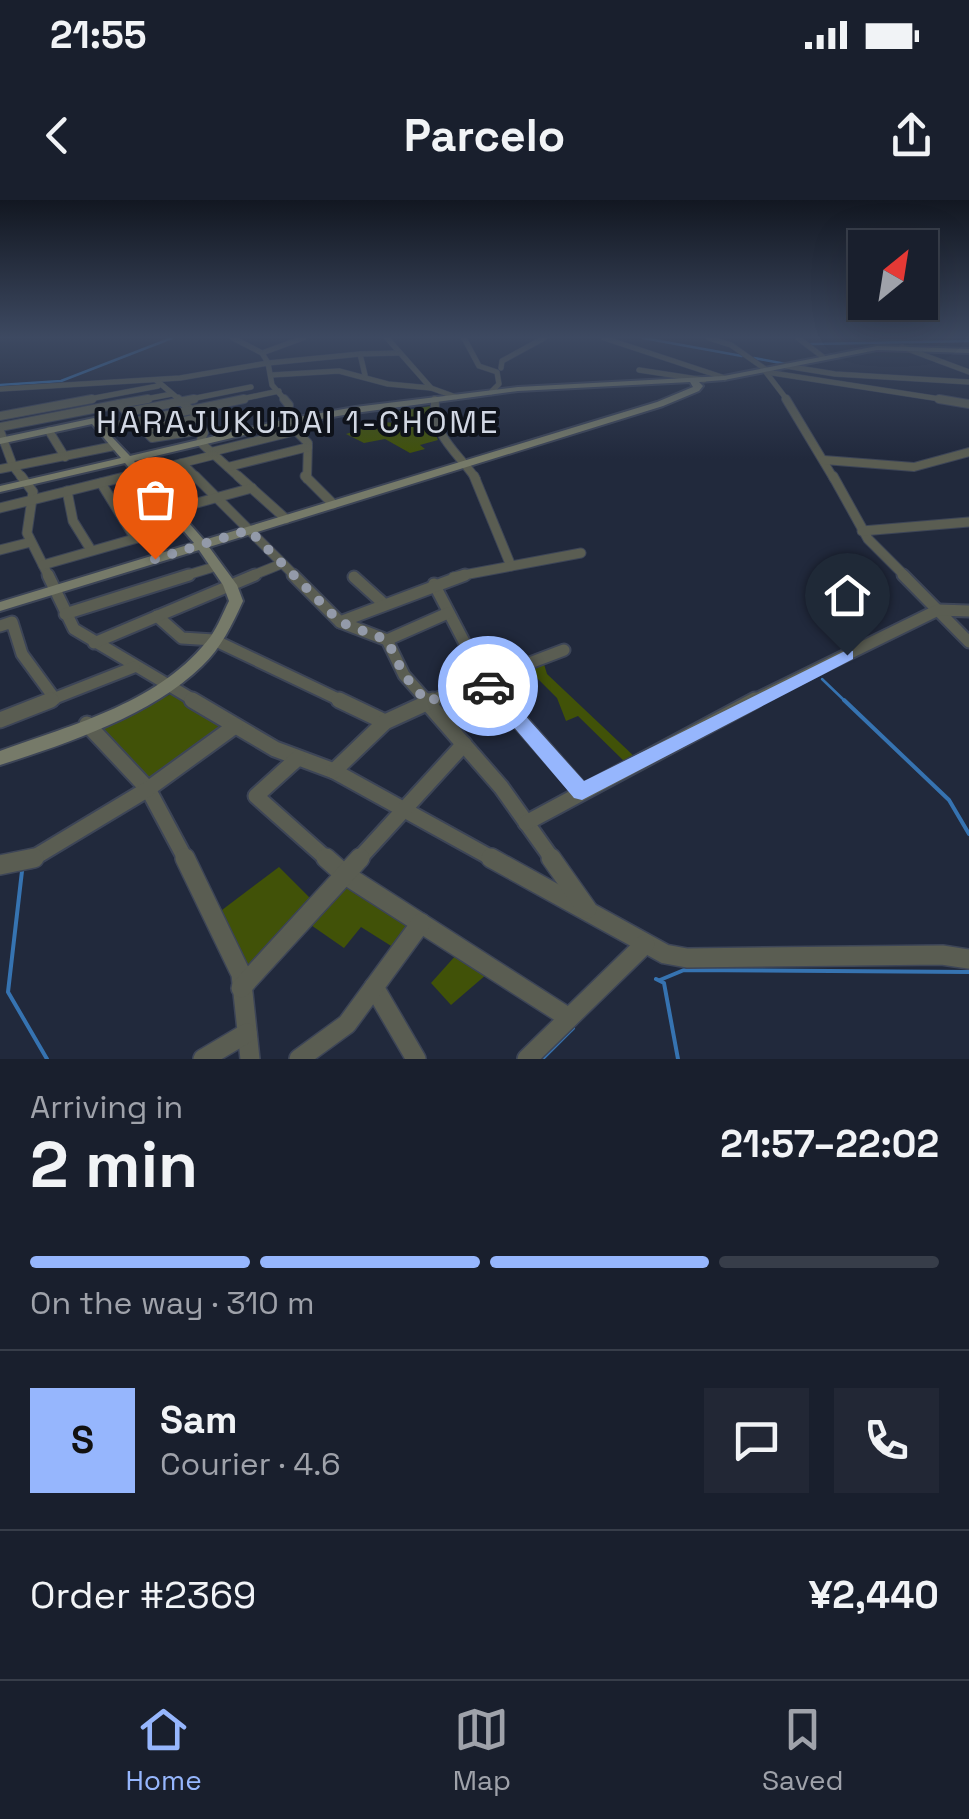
<!DOCTYPE html>
<meta charset="utf-8">
<style>
:root{--surface:#191f2d;--page:#222735;--text:#f1f3f6;--muted:#9fa2aa;--line:#373d49;--accent:#96b6fd}
body{margin:0;font-family:"Space Grotesk",sans-serif;background:var(--page);color:var(--text);height:100vh;display:flex;flex-direction:column;font-size:38px;white-space:nowrap}
*{box-sizing:border-box;margin:0}
p{font-size:32px;color:var(--muted)}
.icon{flex:none;width:55px;height:55px;fill:none;stroke:currentColor;stroke-width:2;stroke-linecap:round;stroke-linejoin:round}
.map{position:relative;height:859px;overflow:hidden}
.details{display:flex;flex-direction:column;background:var(--surface);flex:1}
.details>*{flex:none}
.needle{width:65px;rotate:30deg}
.tools{position:absolute;left:848px;top:30px;display:grid;gap:20px}
.tools a{display:grid;place-items:center;width:90px;height:90px;border-radius:0px;background:var(--surface);box-shadow:0 10px 40px #0002,0 0 0 2px var(--line);font-size:50px}
.pin{position:absolute;display:grid;place-items:center;width:85px;height:85px;color:#fff;margin:-102px -42px;border-radius:50% 50% 50% 0;rotate:-45deg;box-shadow:0 0 10px #0007}
.pin .icon{rotate:45deg}
.courier{position:absolute;display:grid;place-items:center;width:100px;height:100px;margin:-50px;border:8px solid #96b6fd;border-radius:50%;background:#fff;color:#222;box-shadow:0 2px 12px #0007}
.summary em{font-style:normal;font-weight:700}
.summary div{display:flex;flex-direction:column-reverse}
.summary{display:flex;align-items:center;justify-content:space-between;height:170px;padding:0 30px}
h1{font-size:65px;font-weight:700;line-height:75px}
.bar{display:grid;grid-template-columns:repeat(4,1fr);gap:15px 10px;align-content:center;height:120px;padding:0 30px}
.bar i{height:12px;border-radius:8px;background:var(--line)}
.bar .active{background:var(--accent)}
.bar p{grid-column:span 4}
.line{display:flex;align-items:center;gap:25px;padding:0 30px;border-top:2px solid var(--line)}
.line div{flex:1}
.round{display:grid;place-items:center;flex:none;width:105px;height:105px;border-radius:0px;background:var(--page)}
.status{display:flex;justify-content:space-between;align-items:center;height:70px;padding:0 50px;background:var(--surface);direction:ltr}
.status svg{height:28px;fill:currentColor}
header{display:flex;justify-content:space-between;align-items:center;height:130px;padding:0 30px;background:var(--surface);font-size:45px;font-weight:700}
.tab-bar{display:flex;justify-content:space-around;align-items:center;height:140px;border-top:2px solid var(--line);background:var(--surface);font-size:28px;color:var(--muted)}
.tab-bar a{display:grid;justify-items:center;gap:5px}
.tab-bar .active{color:var(--accent)}
.map>svg:first-child{display:block}
</style>
<div class="status"><b>21:55</b><svg viewBox="0 0 49 12"><path d="M0 12V9h3v3zM5 12V6h3v6zM10 12V3h3v9zM15 12V0h3v12zM26 1h20v11H26zM47 4h2v5h-2z"/></svg></div>
<header><svg class="icon" aria-label="back" viewBox="0 0 24 24"><path d="M15 5l-7 7 7 7"/></svg>Parcelo<svg class="icon" aria-label="share" viewBox="0 0 24 24"><path d="M12 15V3M7 8l5-5 5 5M5 13v7h14v-7"/></svg></header>
<div class="map">
<svg width="969" height="859" viewBox="0 0 969 859">
<rect width="100%" height="100%" fill="#21293c"/>
<g fill="#415208">
<path d="M431,206l-2,11 9,23 -18,5 5,4 -15,4 -25,-14 -21,4 -18,-9 37,-12 13,1v5l-15,5 7,3 29,-15 -28,-8z"/>
<path d="M543,461l4,13 90,85 -10,5 -49,-48 -12,5 -9,-23 -31,-31z"/>
<path d="M171,494l52,31 1,4 -75,51 -50,-51z"/>
<path d="M279,667l34,34 -60,65h-9l-26,-53z"/>
<path d="M347,685l62,39 -13,25 -35,-22 -17,21 -36,-25z"/>
<path d="M457,754l30,20 -36,31 -20,-22z"/>
</g>
<g fill="none" stroke-linecap="round" stroke-linejoin="round">
<g stroke="#3673b1" stroke-width="2.5">
<path d="M643,138l99,18"/>
<path d="M811,144l158,-3"/>
<path d="M754,158l32,6"/>
<path d="M0,185l61,-4 111,-43"/>
<path d="M822,479l24,23"/>
</g>
<g stroke="#3673b1" stroke-width="4">
<path d="M844,500l105,100 20,34"/>
<path d="M22,671l-14,121 39,67"/>
<path d="M656,779l8,4 14,76"/>
<path d="M660,780l24,-10 285,2"/>
<path d="M542,859l31,-31"/>
</g>
<g stroke="#3d4557" stroke-width="6">
<g id="street-far5">
<path d="M233,138l29,15 6,10 92,-9"/>
<path d="M387,138l44,50 25,9"/>
<path d="M464,138l15,28 18,6 2,12 -8,8"/>
<path d="M604,138l121,40"/>
<path d="M709,138l22,7 37,26"/>
<path d="M798,138l25,19"/>
<path d="M902,147l67,25"/>
<path d="M262,153l41,-15"/>
<path d="M786,166l49,8 134,8"/>
<path d="M501,168l1,-7 42,-23"/>
<path d="M639,170l65,10"/>
<path d="M765,171l23,30"/>
<path d="M766,172l187,29"/>
<path d="M271,175l68,-4 49,13 43,4"/>
<path d="M365,175l-5,-21 38,-1"/>
<path d="M156,180l25,21"/>
<path d="M0,189l180,-11 88,-15 4,22 14,16"/>
<path d="M79,201l79,-15"/>
<path d="M135,201l37,-7"/>
<path d="M181,201l70,-14"/>
<path d="M232,201l47,-10"/>
</g>
</g>
<g stroke="#3d4557" stroke-width="10">
<g id="street-far4">
<path d="M178,199l19,16 7,18 -4,9 41,37"/>
<path d="M284,199l5,6 -2,17 21,21 -1,36"/>
<path d="M786,199l48,80"/>
<path d="M939,199l30,5"/>
<path d="M435,200c-3,37 22,51 41,79"/>
<path d="M119,204l29,-5"/>
<path d="M127,212l67,-13"/>
<path d="M0,216l92,-17"/>
<path d="M0,227l119,-23 33,34 51,-8"/>
<path d="M100,229l144,-30"/>
<path d="M144,230l54,-12"/>
<path d="M0,231l13,35 10,13"/>
<path d="M49,231l16,26"/>
<path d="M211,252l85,-21"/>
<path d="M824,260l90,7 55,-15"/>
<path d="M182,263l16,16"/>
<path d="M228,267l80,-20"/>
<path d="M0,269l114,-23"/>
<path d="M118,279l96,-24"/>
</g>
</g>
<g stroke="#3d4557" stroke-width="11">
<g id="street-far3">
<path d="M21,276l12,16 -6,41 22,44"/>
<path d="M195,276l101,101"/>
<path d="M238,276l48,43"/>
<path d="M305,276l28,28"/>
<path d="M474,276l37,90"/>
<path d="M833,276l35,63 38,38"/>
<path d="M101,283l34,55"/>
<path d="M67,291l6,30 18,29"/>
<path d="M0,308l128,-32"/>
<path d="M171,310l81,-22"/>
<path d="M862,331l107,-9"/>
<path d="M0,350l31,-8"/>
<path d="M43,365l140,-40"/>
<path d="M181,377l36,-11"/>
<path d="M249,377l32,-13"/>
<path d="M453,377l128,-24"/>
</g>
</g>
<g stroke="#3d4557" stroke-width="15">
<g id="street-far2">
<path d="M48,375l26,54 123,73"/>
<path d="M293,375l47,47 47,18 17,35 24,27"/>
<path d="M903,375l66,67"/>
<path d="M354,377l30,27"/>
<path d="M434,384l50,96 19,22"/>
<path d="M65,414l124,-39"/>
<path d="M157,416l25,22 32,2 130,62"/>
<path d="M340,422l125,-47"/>
<path d="M0,426l12,-4 10,32 33,45"/>
<path d="M387,440l61,-27"/>
<path d="M94,443l161,-68"/>
<path d="M45,502l89,-35"/>
<path d="M427,502l137,-52"/>
<path d="M750,502l188,-92 31,1"/>
</g>
</g>
<g stroke="#3d4557" stroke-width="19">
<g id="street-far1">
<path d="M192,500l83,49 59,22 161,89"/>
<path d="M339,500l46,22"/>
<path d="M425,500l76,87 52,73"/>
<path d="M501,500l81,92"/>
<path d="M0,520l51,-20"/>
<path d="M87,524l61,65 38,71"/>
<path d="M298,558l-42,38 72,64"/>
<path d="M334,571l51,-49 48,-22"/>
<path d="M526,623l229,-123"/>
<path d="M30,660l118,-71 87,-63"/>
<path d="M358,660l106,-116"/>
</g>
</g>
<g stroke="#3d4557" stroke-width="22">
<g id="street">
<path d="M185,658l56,116 9,85"/>
<path d="M326,658l18,16 225,144"/>
<path d="M491,658l174,96 22,4 255,-3 27,4"/>
<path d="M551,658l36,51"/>
<path d="M0,665l34,-7"/>
<path d="M374,787l42,72"/>
<path d="M241,788l119,-130"/>
<path d="M203,859l44,-26"/>
<path d="M299,859l48,-35 74,-101"/>
<path d="M527,859l118,-115"/>
</g>
</g>
<g stroke="#3d4557" stroke-width="4">
<path id="secondary" d="M877,146l92,3v4l-92,-3 -153,30 -25,2 4,4 -4,5 -36,15 -454,141 28,38 6,16c-11,24 -22,47 -41,65 -50,49 -136,78 -202,99v-14c74,-27 162,-49 211,-115 7,-10 12,-23 18,-35l-6,-16 -24,-35 -199,61v-9l194,-59 -69,-80 -125,29v-6l121,-28 -29,-34 -92,20v-6l94,-20 36,38 157,-37 68,-12 163,-20 206,-11zM690,182l3,5 -36,15 -453,138 -70,-79 153,-36 68,-12 163,-22z"/>
</g>
<use href="#street-far5" stroke="#5a5d52" stroke-width="5"/>
<use href="#street-far4" stroke="#5a5d52" stroke-width="8"/>
<use href="#street-far3" stroke="#5a5d52" stroke-width="9"/>
<use href="#street-far2" stroke="#5a5d52" stroke-width="11"/>
<use href="#street-far1" stroke="#5a5d52" stroke-width="15"/>
<use href="#street" stroke="#5a5d52" stroke-width="19"/>
<use href="#secondary" fill="#767a69" fill-rule="evenodd"/>
</g>
<linearGradient id="sky" x2="0" y2="1"><stop stop-color="#121721"/><stop offset="0.53" stop-color="#3d4961"/><stop offset="1" stop-color="#3d4961" stop-opacity="0"/></linearGradient>
<rect width="969" height="259" fill="url(#sky)"/>
<path fill="#96b6fd" d="M847,450l6,1v8l-271,141 -8,-2 -95,-112 9,-6 7,2 89,99z"/>
<g fill="none" stroke-linecap="round" stroke-linejoin="round">
<path stroke="#939aa9" stroke-width="10" stroke-dasharray="0 18" d="M155,359l94,-29 91,92 47,18 17,35 23,27 57,-22 4,6"/>
</g>
<g text-anchor="middle" dominant-baseline="central" stroke-width="8" stroke-linejoin="round" paint-order="stroke">
<g font-size="32" letter-spacing="2.5" fill="#d1d7e3" stroke="#0e121a">
<text x="298" y="222">HARAJUKUDAI 1-CHOME</text>
</g>
</g>
</svg>
<div class="tools">
<a><svg class="needle" viewBox="-14 -14 28 28"><path d="M0-13l5 13h-10z" fill="#e53935"/><path d="M0 13l5-13h-10z" fill="#9fa2aa"/></svg></a>
</div>
<div class="pin" style="left:155px;top:359px;background:#ea580c"><svg class="icon" aria-label="bag" viewBox="0 0 24 24"><path d="M5 8h14l-1 12H6zM9 8a3 3 0 0 1 6 0"/></svg></div>
<div class="pin" style="left:847px;top:455px;background:#1f2937"><svg class="icon" aria-label="home" viewBox="0 0 24 24"><path d="M3 11l9-7 9 7M6 9v11h12V9"/></svg></div>
<div class="courier" style="left:488px;top:486px"><svg class="icon" aria-label="car" viewBox="0 0 24 24"><path d="M5 17H2v-5l4-1 3-4h7l3 4 3 1v5h-3M9 17h6M6 11h13"/><circle cx="7" cy="17" r="2"/><circle cx="17" cy="17" r="2"/></svg></div>
</div>
<section class="details">
<div class="summary"><div><h1>2 min</h1><p>Arriving in</p></div><em>21:57–22:02</em></div>
<div class="bar"><i class="active"></i><i class="active"></i><i class="active"></i><i></i><p>On the way · 310 m</p></div>
<div class="line" style="height:180px"><b class="round" style="background:var(--accent);color:#111">S</b><div><b>Sam</b><p>Courier · 4.6</p></div><a class="round"><svg class="icon" aria-label="chat" viewBox="0 0 24 24"><path d="M4 5h16v11H9l-5 4z"/></svg></a><a class="round"><svg class="icon" aria-label="phone" viewBox="0 0 24 24"><path d="M5 4h4l2 5-3 2q2 4 5 5l2-3 5 2v4C11 20 4 13 5 4z"/></svg></a></div>
<div class="line" style="height:130px"><div>Order #2369</div><b>¥2,440</b></div>
</section>
<nav class="tab-bar">
<a class="active"><svg class="icon" aria-label="home" viewBox="0 0 24 24"><path d="M3 11l9-7 9 7M6 9v11h12V9"/></svg>Home</a>
<a><svg class="icon" aria-label="map" viewBox="0 0 24 24"><path d="M3 6l6-2 6 2 6-2v14l-6 2-6-2-6 2zM9 4v14M15 6v14"/></svg>Map</a>
<a><svg class="icon" aria-label="saved" viewBox="0 0 24 24"><path d="M7 4h10v16l-5-4-5 4z"/></svg>Saved</a>
</nav>
